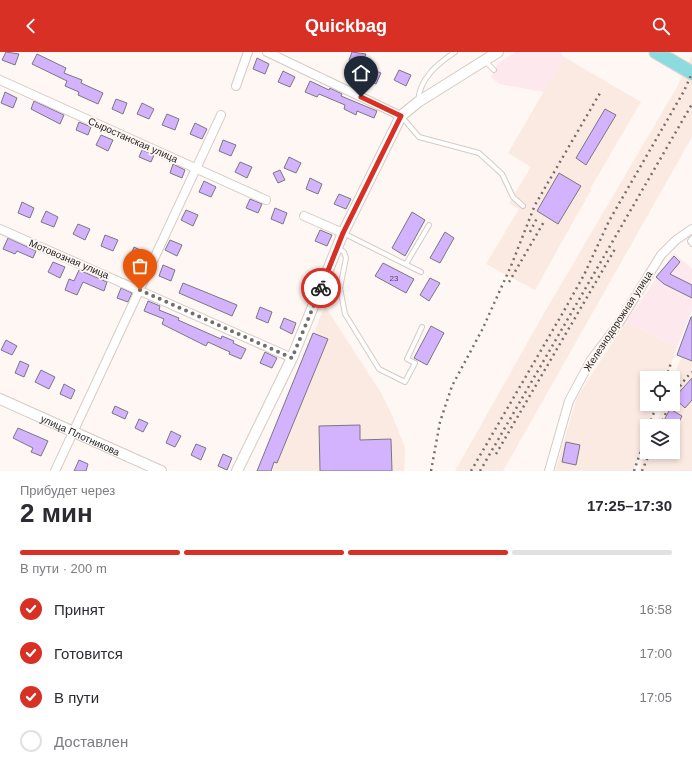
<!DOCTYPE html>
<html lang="ru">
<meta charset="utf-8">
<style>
:root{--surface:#fff;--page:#f7f7f7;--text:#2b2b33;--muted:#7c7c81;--line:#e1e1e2;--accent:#d93025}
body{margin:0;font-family:Arial,sans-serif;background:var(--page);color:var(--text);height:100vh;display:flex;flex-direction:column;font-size:15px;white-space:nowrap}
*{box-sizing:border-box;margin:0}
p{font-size:13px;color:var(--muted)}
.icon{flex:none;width:22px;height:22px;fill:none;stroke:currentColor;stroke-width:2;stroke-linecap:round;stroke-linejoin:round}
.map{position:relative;height:419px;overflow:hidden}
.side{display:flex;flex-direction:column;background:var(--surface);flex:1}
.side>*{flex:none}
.fabs{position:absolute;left:640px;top:319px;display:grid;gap:8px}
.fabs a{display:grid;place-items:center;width:40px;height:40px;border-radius:0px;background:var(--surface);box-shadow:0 2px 6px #0003;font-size:20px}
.pin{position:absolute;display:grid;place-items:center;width:34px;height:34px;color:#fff;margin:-41px -17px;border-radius:50% 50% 50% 0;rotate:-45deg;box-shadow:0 0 4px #0007}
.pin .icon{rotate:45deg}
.courier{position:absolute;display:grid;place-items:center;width:40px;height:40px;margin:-20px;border:3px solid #d93025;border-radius:50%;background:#fff;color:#222;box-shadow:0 1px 5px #0007}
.summary em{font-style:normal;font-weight:700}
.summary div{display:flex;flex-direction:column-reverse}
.summary{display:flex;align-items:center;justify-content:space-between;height:68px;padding:0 20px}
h1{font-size:26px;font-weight:700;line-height:30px}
.bar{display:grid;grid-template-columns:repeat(4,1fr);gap:6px 4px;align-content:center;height:48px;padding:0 20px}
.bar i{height:5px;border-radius:3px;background:var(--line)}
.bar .active{background:var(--accent)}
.bar p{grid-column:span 4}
ol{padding:0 20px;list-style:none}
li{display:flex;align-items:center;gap:12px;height:44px}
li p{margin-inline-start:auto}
li .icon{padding:4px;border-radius:50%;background:var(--accent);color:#fff;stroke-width:4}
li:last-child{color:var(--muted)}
li i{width:22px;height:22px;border:2px solid var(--line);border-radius:50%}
header{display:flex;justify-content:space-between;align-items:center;height:52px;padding:0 20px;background:var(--accent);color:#fff;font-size:18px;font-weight:700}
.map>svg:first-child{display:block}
</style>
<header><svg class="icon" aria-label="back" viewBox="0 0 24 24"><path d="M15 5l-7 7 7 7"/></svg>Quickbag<svg class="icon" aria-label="search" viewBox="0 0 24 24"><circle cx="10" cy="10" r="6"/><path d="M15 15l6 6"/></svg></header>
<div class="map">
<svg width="692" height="419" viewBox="0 0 692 419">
<rect width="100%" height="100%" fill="#fef7f3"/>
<g fill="#fde8ed">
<path d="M516,0h44l4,5 -20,35 -45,-8 -8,-7 7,-14z"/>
<path d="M674,201l18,16v41l-15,37 -51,-25z"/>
</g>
<g fill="#fbeae2">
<path d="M692,3v82l-189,334h-48l88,-156 134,-228z"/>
<path d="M564,5l77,45 -51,87 1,1 -56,100 -49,-26 33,-55 -10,-6 22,-36 -23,-14z"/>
<path d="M325,254l56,87 11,22 13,33 -1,23h-147z"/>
<path d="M626,270l51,25 -11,31h-19v26h10l-8,22h-2v7l-14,38h-78l22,-74z"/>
<path d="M692,276v143h-53l8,-22v3h26v-26h-18l9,-22h9v-25z"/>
</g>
<g fill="#d3b2fe" stroke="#7b7782">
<path d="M6,0l13,2 -4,11 -13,-5z"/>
<path d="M352,0l14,2 -5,11 -12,-5z"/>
<path d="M37,2l29,14 -2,5 18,7 -1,3 22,10 -5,11 -20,-9 1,-3 -14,-6 2,-5 -35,-17z"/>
<path d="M257,6l12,6 -4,10 -12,-5z"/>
<path d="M369,16l12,5 -5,11 -12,-6z"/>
<path d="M399,18l12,5 -5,11 -12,-6z"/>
<path d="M283,19l12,6 -5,10 -12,-5z"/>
<path d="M310,29l19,9 1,-2 12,6 -1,2 36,15 -3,7 -17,-7 -1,4 -12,-6 1,-4 -26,-11 -2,3 -12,-5z"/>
<path d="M5,40l12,6 -4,10 -12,-5z"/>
<path d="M116,47l11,4 -4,11 -11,-5z"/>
<path d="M34,49l30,14 -4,9 -29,-15z"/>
<path d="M142,51l12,6 -5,10 -12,-5z"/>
<path d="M605,57l11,6 -30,50 -10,-7z"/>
<path d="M167,62l12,5 -4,11 -13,-5z"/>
<path d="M79,70l12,5 -3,8 -12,-5z"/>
<path d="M195,71l12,6 -5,10 -12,-5z"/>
<path d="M101,83l12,5 -5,11 -12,-6z"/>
<path d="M223,88l13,5 -5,11 -12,-5z"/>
<path d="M142,98l12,5 -3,7 -12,-5z"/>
<path d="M289,105l12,6 -5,10 -12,-5z"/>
<path d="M240,110l12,5 -5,11 -12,-6z"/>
<path d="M173,112l12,6 -3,8 -12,-5z"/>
<path d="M280,118l5,10 -7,3 -5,-10z"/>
<path d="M559,121l22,13 -23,38 -21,-13z"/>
<path d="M310,126l12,6 -4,10 -12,-5z"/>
<path d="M204,129l12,6 -5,10 -12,-5z"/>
<path d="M339,142l12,5 -5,10 -12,-5z"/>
<path d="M250,147l12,5 -4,9 -12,-5z"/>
<path d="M22,150l12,6 -4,10 -12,-5z"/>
<path d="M275,156l12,5 -4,11 -12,-5z"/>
<path d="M186,158l12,5 -5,11 -12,-6z"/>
<path d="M46,159l12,6 -4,10 -13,-5z"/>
<path d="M412,160l13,8 -20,36 -13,-8z"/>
<path d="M78,172l12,5 -5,11 -12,-6z"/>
<path d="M320,178l12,5 -5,11 -12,-5z"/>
<path d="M445,180l9,6 -14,25 -10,-5z"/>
<path d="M105,183l13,5 -5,11 -12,-5z"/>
<path d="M8,186l28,13 -3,7 -16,-7 -2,3 -12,-5z"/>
<path d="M170,188l12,5 -5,11 -12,-6z"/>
<path d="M134,195l12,6 -4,10 -12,-5z"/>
<path d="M674,204l6,6 -10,12 22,11v13l-28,-14 -8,-7z"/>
<path d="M53,210l12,5 -5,11 -12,-6z"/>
<path d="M383,211l31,16 -8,14 -31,-17z"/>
<path d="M163,213l12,5 -4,11 -12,-5z"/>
<path d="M79,218l28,12 -3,9 -21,-9 -6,13 -12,-5 4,-11 5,2z"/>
<path d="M430,226l10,5 -11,18 -9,-6z"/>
<path d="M183,231l54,22 -5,11 -53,-23z"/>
<path d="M121,236l11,5 -4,9 -11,-4z"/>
<path d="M148,249l12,5 -1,4 20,8 -1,2 43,19 1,-3 12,5 -1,2 13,6 -5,10 -12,-5 1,-2 -22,-10 -2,4 -44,-22 2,-5 -20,-8z"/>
<path d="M260,255l12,5 -4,11 -12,-5z"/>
<path d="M691,265h1v44l-15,-6z"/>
<path d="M284,266l12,5 -4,11 -12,-6z"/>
<path d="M431,274l13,7 -17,32 -13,-7z"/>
<path d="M313,281l15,6 -51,124 -3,-1 -3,9h-14z"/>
<path d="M6,288l11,6 -5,9 -11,-5z"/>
<path d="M265,300l12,6 -5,10 -12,-5z"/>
<path d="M20,309l9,4 -5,12 -9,-4z"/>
<path d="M41,318l14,7 -6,12 -14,-7z"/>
<path d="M692,326v22l-7,8 -11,-10z"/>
<path d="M64,332l11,6 -4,9 -11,-5z"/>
<path d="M115,354l13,6 -3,7 -13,-6z"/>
<path d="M670,357l12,7 -5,10h-16z"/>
<path d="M139,367l9,4 -5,9 -8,-4z"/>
<path d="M360,373v15l31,-1 1,32h-72l-1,-45z"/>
<path d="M18,376l30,13 -7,15 -10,-4 2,-4 -20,-10z"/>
<path d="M171,379l10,5 -6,11 -9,-4z"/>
<path d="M566,390l14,3 -4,20 -14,-3z"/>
<path d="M196,392l10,4 -5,12 -10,-5z"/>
<path d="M223,402l9,4 -5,12 -9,-4z"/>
<path d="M79,408l9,4 -2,7h-12z"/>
</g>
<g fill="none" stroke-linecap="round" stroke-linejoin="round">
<g stroke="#d7cac4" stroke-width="6">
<g id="service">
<path d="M485,9l9,9"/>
<path d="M418,49c2,-23 19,-37 37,-49"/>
<path d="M402,65l17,20 60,16 23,21 11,23 10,9"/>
<path d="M343,181l78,39"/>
<path d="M692,186l-2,3 2,3"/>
<path d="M338,196l6,4 2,6 -6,30 5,26 34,55 26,13 10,-19 -8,-4 15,-32"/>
<path d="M406,212l23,-39"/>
</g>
</g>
<g stroke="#d7cac4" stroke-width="10">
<g id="minor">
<path d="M267,0l134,64"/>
<path d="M0,28l266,120"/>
<path d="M236,34l12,-34"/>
<path d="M304,164l39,17"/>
<path d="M0,177l292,129"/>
<path d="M55,419l166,-356"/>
<path d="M549,419l20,-70 22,-41 28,-37 42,-68 15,-15 16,-11"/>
</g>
</g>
<g stroke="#d7cac4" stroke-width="12">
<g id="tertiary">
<path id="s1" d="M0,347l161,72"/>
<path d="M237,419l55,-113 51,-125 58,-117 17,-14 80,-50"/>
</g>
</g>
<g stroke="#d4d3d3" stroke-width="15">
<path id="primary" d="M656,0l36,21"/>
</g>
<use href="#service" stroke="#fff" stroke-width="4"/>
<use href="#minor" stroke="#fff" stroke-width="8"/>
<use href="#tertiary" stroke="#fff" stroke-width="10"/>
<use href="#primary" stroke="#8cdbdf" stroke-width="13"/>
<g stroke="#746f6c" stroke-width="2.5" stroke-dasharray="2 4" stroke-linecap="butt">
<path d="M530,180l8,-16"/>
<path d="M509,230l36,-62"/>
<path d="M666,326l5,-15"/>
<path d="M673,344l13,-18 6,-6"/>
<path d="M649,374l8,-22"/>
<path d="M660,374l10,-22"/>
<path d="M496,402l119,-205"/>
<path d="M431,419l9,-49 12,-36 30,-56 29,-64 24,-61 65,-112"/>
<path d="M471,419l94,-162 19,-34 25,-54 75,-130 8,-18"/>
<path d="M480,419l212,-367"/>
<path d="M634,419l13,-38"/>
<path d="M642,419l8,-19"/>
</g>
</g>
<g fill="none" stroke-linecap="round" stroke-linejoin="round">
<path stroke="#736e6a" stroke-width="4" stroke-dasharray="0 7.2" d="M140,238l152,68 29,-70"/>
<path stroke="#d93025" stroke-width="5" d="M321,236l22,-55 58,-117 -40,-19"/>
</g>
<g text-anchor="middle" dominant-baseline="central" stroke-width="3.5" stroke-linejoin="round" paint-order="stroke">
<g font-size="8" fill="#534858">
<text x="394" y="226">23</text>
</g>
<g font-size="10" fill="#282421" stroke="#fef7f3">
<text transform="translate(133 88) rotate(24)">Сыростанская улица</text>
<text transform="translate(69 207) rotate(23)">Мотовозная улица</text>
<text transform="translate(618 269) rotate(-57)">Железнодорожная улица</text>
<text stroke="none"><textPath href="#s1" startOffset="88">улица Плотникова</textPath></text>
</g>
</g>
</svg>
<div class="fabs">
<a><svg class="icon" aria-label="locate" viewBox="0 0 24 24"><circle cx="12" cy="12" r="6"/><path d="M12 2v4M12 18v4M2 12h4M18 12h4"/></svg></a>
<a><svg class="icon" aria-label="layers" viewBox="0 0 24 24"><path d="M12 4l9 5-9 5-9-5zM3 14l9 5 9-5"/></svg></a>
</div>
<div class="pin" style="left:140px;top:238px;background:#ea580c"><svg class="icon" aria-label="bag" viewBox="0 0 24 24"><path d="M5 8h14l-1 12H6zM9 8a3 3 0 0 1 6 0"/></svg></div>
<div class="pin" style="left:361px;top:45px;background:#1f2937"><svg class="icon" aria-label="home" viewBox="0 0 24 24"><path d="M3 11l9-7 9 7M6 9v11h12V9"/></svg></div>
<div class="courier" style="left:321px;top:236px"><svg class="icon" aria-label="bike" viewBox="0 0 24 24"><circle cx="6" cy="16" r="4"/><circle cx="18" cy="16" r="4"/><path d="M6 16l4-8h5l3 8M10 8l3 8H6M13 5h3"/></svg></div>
</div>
<section class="side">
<div class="summary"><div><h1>2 мин</h1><p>Прибудет через</p></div><em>17:25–17:30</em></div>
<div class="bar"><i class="active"></i><i class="active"></i><i class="active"></i><i></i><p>В пути · 200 m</p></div>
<ol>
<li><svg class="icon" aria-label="check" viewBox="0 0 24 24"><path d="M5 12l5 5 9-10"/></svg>Принят<p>16:58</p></li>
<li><svg class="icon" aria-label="check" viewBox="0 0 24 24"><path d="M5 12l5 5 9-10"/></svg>Готовится<p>17:00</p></li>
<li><svg class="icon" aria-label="check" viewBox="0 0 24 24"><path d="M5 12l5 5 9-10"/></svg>В пути<p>17:05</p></li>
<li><i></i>Доставлен</li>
</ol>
</section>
